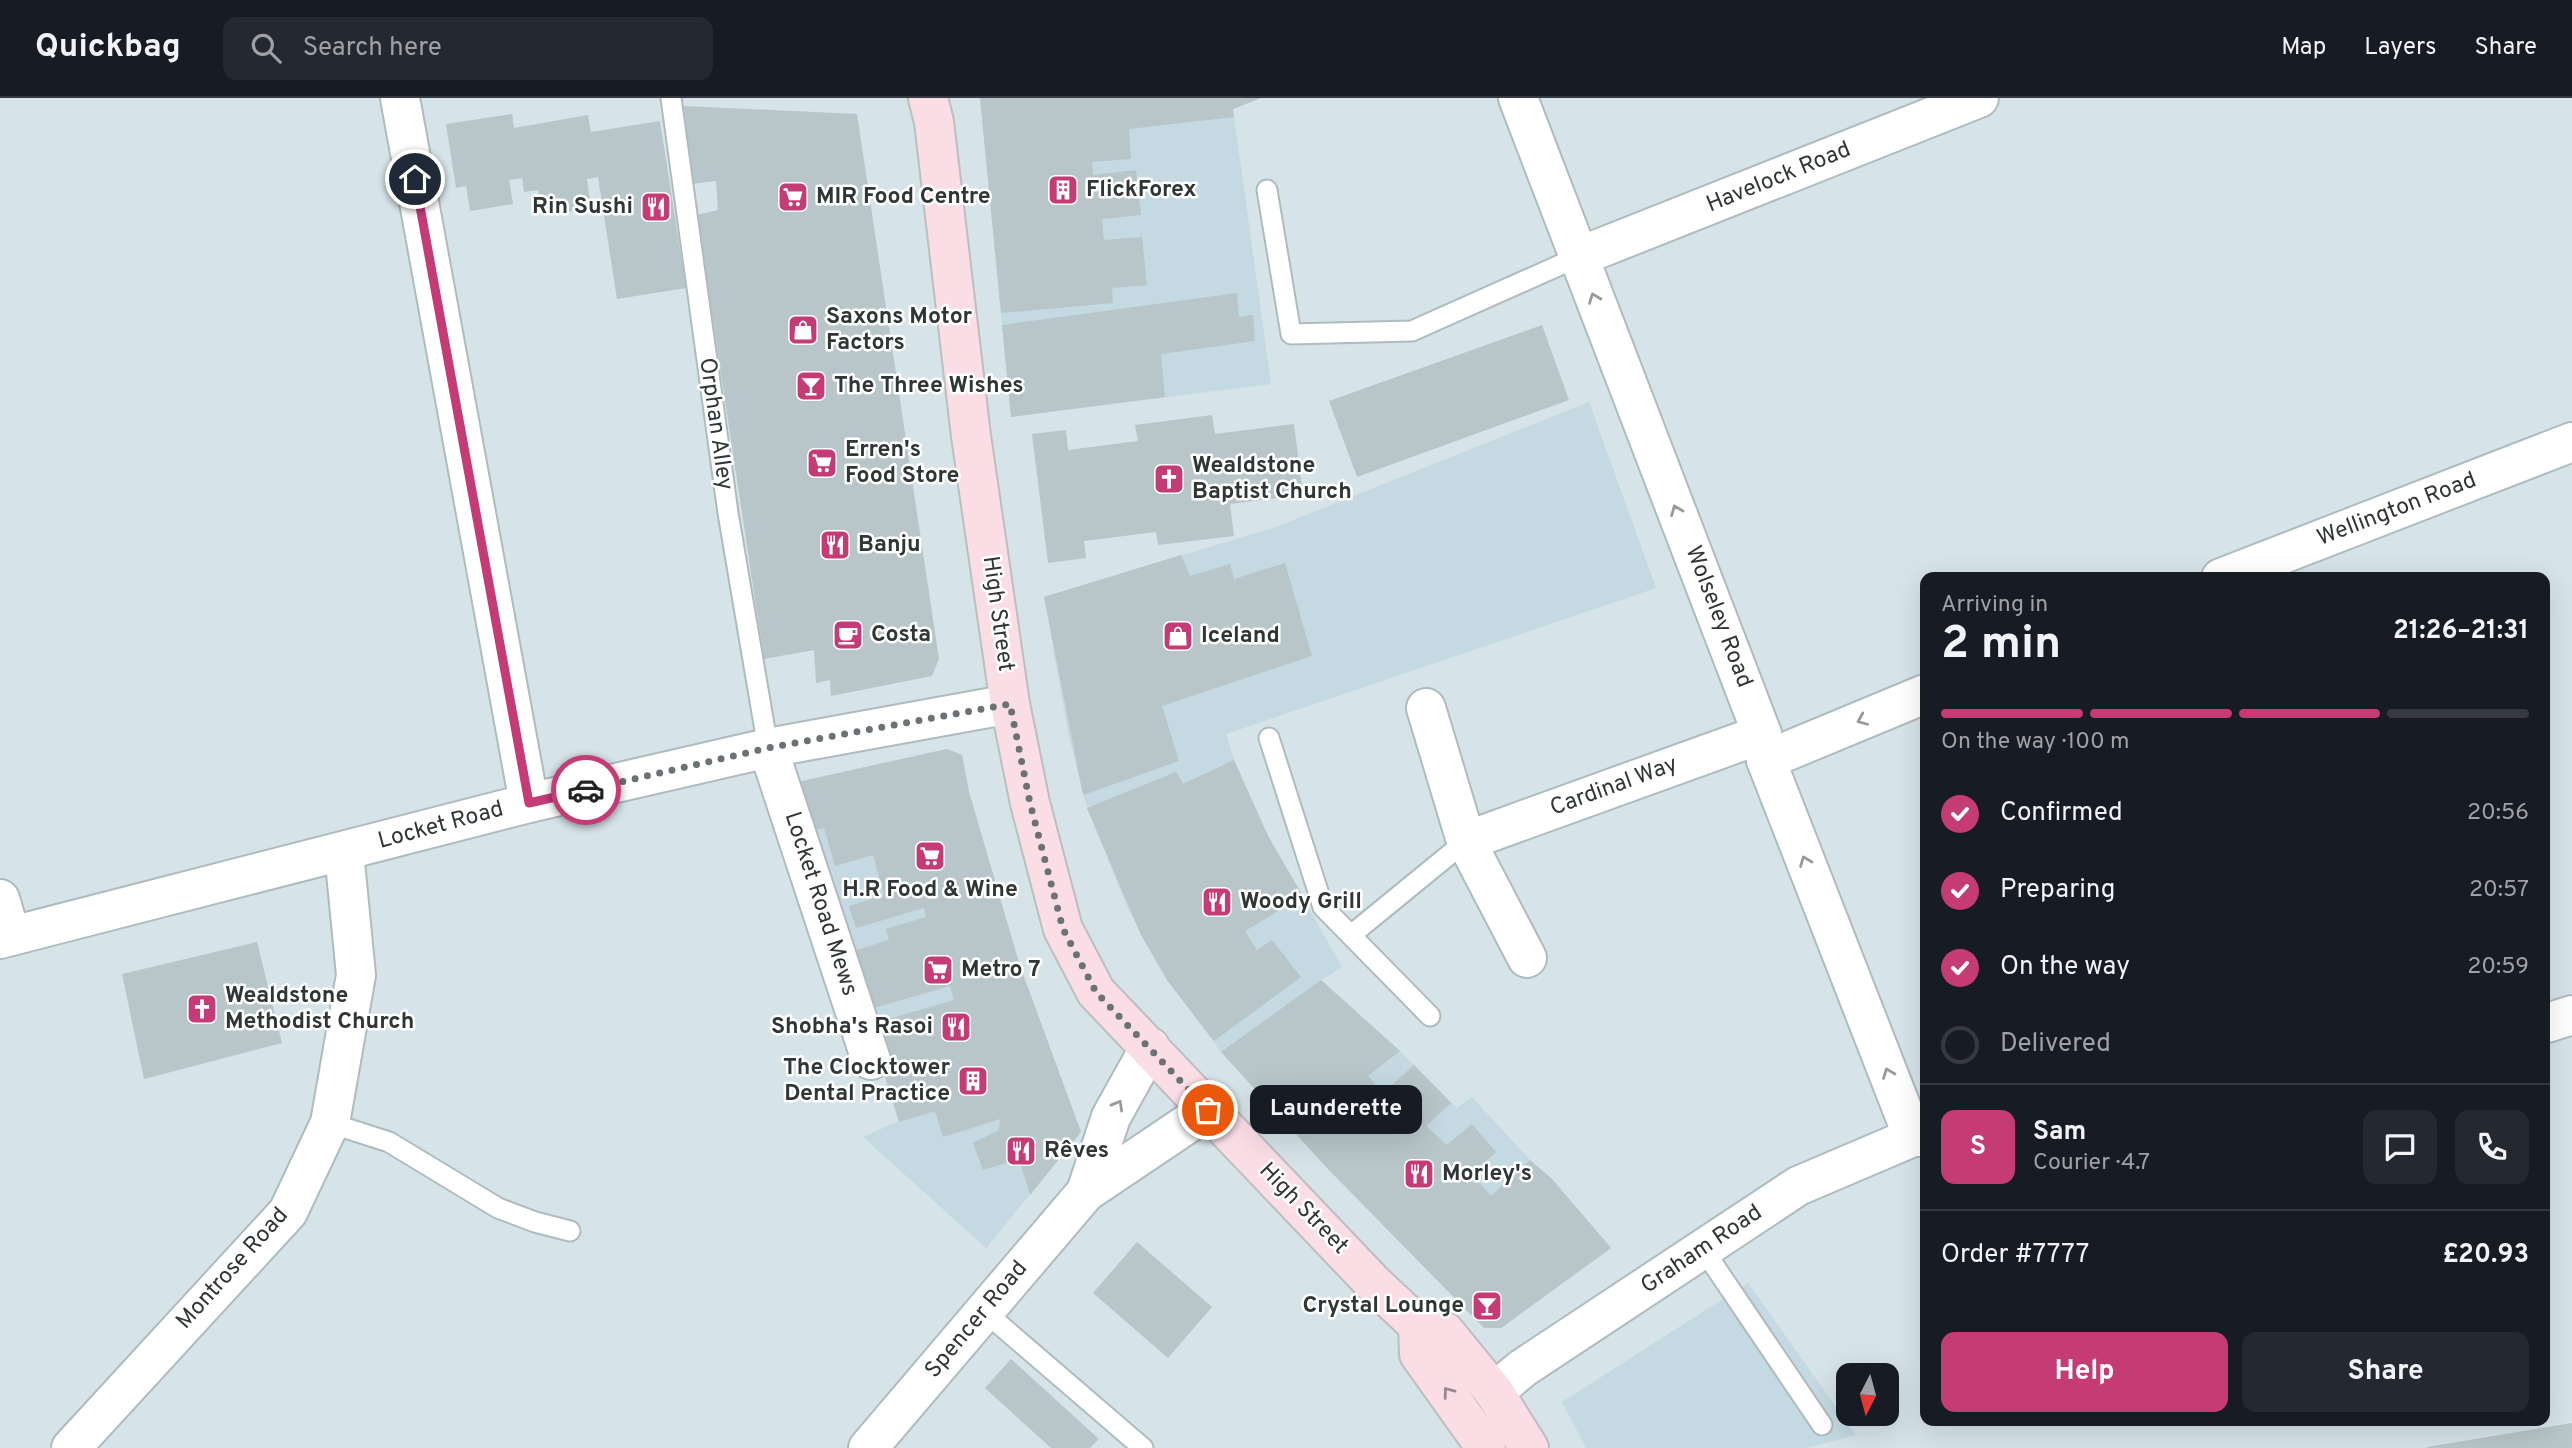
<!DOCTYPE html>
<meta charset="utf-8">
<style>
:root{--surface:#171b24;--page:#242831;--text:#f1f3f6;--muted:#9ea1a6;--line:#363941;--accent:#c43b76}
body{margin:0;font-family:Overpass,sans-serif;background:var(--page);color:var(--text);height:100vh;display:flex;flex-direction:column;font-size:26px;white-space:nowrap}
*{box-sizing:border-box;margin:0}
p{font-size:23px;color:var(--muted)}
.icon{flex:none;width:38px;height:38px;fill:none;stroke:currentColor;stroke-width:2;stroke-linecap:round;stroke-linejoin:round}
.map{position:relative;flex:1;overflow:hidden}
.side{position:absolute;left:1920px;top:474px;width:630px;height:854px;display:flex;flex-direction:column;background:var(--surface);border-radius:14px;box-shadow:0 7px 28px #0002}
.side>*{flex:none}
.needle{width:46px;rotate:186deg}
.controls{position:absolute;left:1836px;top:1265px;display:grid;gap:14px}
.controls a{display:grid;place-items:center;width:63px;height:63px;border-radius:14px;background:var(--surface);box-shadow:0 7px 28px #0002;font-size:35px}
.pin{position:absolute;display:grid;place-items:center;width:60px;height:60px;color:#fff;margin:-30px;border:4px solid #fff;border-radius:50%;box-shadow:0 2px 7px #0007}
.courier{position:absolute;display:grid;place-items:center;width:70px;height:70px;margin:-35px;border:5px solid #c43b76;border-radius:50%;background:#fff;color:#222;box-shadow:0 2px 9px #0007}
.bubble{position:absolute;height:49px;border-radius:14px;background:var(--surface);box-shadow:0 7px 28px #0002;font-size:23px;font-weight:700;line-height:49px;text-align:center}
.summary em{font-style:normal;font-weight:700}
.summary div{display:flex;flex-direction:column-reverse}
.summary{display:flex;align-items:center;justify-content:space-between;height:119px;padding:0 21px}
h1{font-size:46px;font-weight:700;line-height:52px}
.bar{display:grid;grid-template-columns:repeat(4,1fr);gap:10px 7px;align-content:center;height:84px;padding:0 21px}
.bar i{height:9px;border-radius:5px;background:var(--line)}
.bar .active{background:var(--accent)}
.bar p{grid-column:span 4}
.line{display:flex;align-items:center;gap:18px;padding:0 21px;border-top:2px solid var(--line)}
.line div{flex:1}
.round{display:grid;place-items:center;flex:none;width:74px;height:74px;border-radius:14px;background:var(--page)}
ol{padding:0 21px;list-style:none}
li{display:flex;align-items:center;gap:21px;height:77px}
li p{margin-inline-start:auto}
li .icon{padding:7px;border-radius:50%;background:var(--accent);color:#fff;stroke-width:4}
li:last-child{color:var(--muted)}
li i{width:38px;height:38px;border:4px solid var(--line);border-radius:50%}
.primary-button{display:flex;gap:14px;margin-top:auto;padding:14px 21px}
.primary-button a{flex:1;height:80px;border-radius:14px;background:var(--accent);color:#fff;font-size:28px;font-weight:700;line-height:80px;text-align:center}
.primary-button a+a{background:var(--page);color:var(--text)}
header{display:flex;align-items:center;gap:42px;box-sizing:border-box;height:98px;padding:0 35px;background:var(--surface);border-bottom:2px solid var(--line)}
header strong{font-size:33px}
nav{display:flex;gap:38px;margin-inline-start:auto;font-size:24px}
.search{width:490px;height:63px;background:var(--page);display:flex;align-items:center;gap:18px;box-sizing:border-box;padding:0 24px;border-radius:14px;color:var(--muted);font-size:26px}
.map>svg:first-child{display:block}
</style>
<header>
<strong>Quickbag</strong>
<div class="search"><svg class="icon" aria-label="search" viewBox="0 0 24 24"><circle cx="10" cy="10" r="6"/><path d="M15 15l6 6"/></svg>Search here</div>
<nav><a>Map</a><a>Layers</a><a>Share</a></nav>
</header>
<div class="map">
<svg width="2572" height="1350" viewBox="0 0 2572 1350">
<rect width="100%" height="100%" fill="#d6e3e8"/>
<g fill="#c4d9e1">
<path d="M980,0h281l-28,11 38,275 -260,33z"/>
<path d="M1589,304l67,186 -430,146 8,26 34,76 74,131 -21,13 79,71 57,57 15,-11 58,63 22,19 59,69 -110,80h-17l-157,-160 -106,-116 -54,-72 -40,-73 -40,-99 -18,-71 -25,-140 229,-69z"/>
<path d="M947,651l15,6 7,37 51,174 61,166 -95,116 -123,-111 36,-16 -106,-338z"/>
<path d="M1748,1185l108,152 -50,13h-220l-24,-46z"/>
</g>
<g fill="#b8c5c9">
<path d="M980,0h281l-28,11 1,8 -105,12 2,30 -39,3 1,13 43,-5 5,45 -39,4 1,12 1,9 38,-3 5,48 -35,3 1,15 -112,10z"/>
<path d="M684,8l173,8 82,545 -7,17 -101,20 -1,-16 -14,3 -2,-33 -50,9 -67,-444 21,-5 -2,-29 -24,3z"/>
<path d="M512,16l2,14 74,-13 3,17 69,-11 26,167 -69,11 -19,-122 -11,2 4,29 -49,8 -4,-26 -14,2 -2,-14 -13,2 4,24 -43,7 -4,-25 -10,2 -10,-64z"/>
<path d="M1237,195l2,24 14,-2 2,26 -94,13 4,43 -154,20 -9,-92z"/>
<path d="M1542,227l27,75 -212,77 -28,-76z"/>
<path d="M1212,317l3,19 79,-10 9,71 -73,9 4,32 -76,9 -2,-13 -72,9 2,17 -38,5 -16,-129 34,-4 2,20 70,-9 -3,-16z"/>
<path d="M1181,457l9,21 40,-12 4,15 51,-16 27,93 -150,50 17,55 -96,34 -39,-198z"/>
<path d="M947,651l15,6 7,37 51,174 61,166 -51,63 -11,-36 -36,11 -10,-27 26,-13 1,-11 -57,18 -8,-26 -36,11 -30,-97 85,-25 -4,-14 -83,24 -17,-58 39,-12 -3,-11 40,-12 -2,-9 -68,20 -7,-22 35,-11 -11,-40 -38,11 -11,-38 -18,4 -13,-49z"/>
<path d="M1234,662l34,76 35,60 -58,35 12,19 15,-10 29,37 -87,64 -47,-61 -26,-45 -54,-127 89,-36 7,12z"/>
<path d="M257,844l25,101 -138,36 -22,-105z"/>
<path d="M1321,882l79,71 -32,25 15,17 31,-28 37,38 -25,23 21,19 25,-21 24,28 -24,22 19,22 39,-36 22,19 59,69 -110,80h-17l-157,-160 -106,-116z"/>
<path d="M1137,1144l75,65 -44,51 -75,-65z"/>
<path d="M1011,1261l88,80 -9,9h-39l-66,-60z"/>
<path d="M2572,1325v25h-145v-1z"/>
</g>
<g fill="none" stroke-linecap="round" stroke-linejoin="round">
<g stroke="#aebbbf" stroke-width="23">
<g id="service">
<path d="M671,0l57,415 40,235"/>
<path d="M1267,92l24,144 121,-3 166,-74"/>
<path d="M1269,640l54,169 107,109"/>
<path d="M1351,837l115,-94"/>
<path d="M330,1025l59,19 109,66 37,14 35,9"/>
<path d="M1703,1151l119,176"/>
<path d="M985,1214l158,136"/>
</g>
</g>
<g stroke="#aebbbf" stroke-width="42">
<g id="minor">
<path d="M400,0l129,705"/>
<path d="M1518,0l244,636 4,26 147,377"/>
<path d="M1578,159l401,-159"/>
<path d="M2221,480l351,-136"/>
<path d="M1426,610l40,133 296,-107"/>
<path d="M768,650l103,312"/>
<path d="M1766,662l159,-66"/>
<path d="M1466,743l61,117"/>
<path d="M0,801l11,37"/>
<path d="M2544,926l28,-9"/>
<path d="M1086,1094l25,-75 39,-70"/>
<path d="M1494,1294l29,-24 275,-182 115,-49h12"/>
<path d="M71,1350l217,-236 42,-89 26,-148 -12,-123"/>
<path d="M868,1350l218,-256 122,-82"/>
</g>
</g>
<g stroke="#aebbbf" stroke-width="42">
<path id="tertiary" d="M0,841l529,-136 239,-55 242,-44"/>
</g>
<g stroke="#bdbebf" stroke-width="42">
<g id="primary">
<path d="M928,0l6,24 37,314 39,268 20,99 33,126 33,63 279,293 43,40 27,7 49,60 35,56"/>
<path d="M1418,1227l1,29 67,94"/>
</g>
</g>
<use href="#service" stroke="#fff" stroke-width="19"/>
<use href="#minor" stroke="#fff" stroke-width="38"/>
<use href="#tertiary" stroke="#fff" stroke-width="38"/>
<use href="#primary" stroke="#fbdde6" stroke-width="38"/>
</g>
<defs><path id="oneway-chevron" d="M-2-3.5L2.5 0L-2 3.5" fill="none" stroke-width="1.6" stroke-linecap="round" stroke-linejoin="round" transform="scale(1.75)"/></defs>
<g stroke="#989a9a">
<use href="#oneway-chevron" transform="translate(1594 200) rotate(-111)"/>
<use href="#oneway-chevron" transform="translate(1676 412) rotate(-112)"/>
<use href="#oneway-chevron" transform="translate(1862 622) rotate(157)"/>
<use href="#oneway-chevron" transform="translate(1805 763) rotate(-111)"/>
<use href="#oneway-chevron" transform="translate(1888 975) rotate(-111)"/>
<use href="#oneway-chevron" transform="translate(1118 1007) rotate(-61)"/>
</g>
<use stroke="#96898e" href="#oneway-chevron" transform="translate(1448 1294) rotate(-127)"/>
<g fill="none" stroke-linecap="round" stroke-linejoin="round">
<path stroke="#6a7274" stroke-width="7" stroke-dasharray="0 12.6" d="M586,692l182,-42 242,-44 20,99 33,126 33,63 112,118"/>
<path stroke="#c43b76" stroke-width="9" d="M415,81l114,624 57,-13"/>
</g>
<defs>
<g id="building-square" transform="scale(1.575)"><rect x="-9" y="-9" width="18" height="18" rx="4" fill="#c43b76" stroke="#fff"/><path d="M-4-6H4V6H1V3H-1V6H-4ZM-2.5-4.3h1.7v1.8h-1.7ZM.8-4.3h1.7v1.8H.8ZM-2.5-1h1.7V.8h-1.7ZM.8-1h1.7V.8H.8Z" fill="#fff"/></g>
<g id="supermarket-square" transform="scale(1.575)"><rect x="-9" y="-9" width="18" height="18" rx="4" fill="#c43b76" stroke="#fff"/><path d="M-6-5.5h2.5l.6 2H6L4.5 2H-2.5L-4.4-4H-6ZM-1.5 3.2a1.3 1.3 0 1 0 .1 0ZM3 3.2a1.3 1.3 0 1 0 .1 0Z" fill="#fff"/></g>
<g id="restaurant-square" transform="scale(1.575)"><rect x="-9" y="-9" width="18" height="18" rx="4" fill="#c43b76" stroke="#fff"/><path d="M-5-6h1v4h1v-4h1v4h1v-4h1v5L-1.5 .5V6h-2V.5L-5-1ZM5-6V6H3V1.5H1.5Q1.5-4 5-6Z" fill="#fff"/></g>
<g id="shop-square" transform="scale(1.575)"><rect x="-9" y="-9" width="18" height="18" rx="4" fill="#c43b76" stroke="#fff"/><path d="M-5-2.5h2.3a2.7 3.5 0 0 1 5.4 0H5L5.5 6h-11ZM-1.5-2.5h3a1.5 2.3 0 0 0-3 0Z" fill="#fff"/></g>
<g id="bar-square" transform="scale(1.575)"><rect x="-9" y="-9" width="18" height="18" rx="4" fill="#c43b76" stroke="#fff"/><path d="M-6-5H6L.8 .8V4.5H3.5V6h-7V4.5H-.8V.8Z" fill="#fff"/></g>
<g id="church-square" transform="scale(1.575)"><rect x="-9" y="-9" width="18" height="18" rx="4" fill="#c43b76" stroke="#fff"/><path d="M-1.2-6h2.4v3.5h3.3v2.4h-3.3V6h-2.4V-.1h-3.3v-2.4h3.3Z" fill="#fff"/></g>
<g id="cafe-square" transform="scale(1.575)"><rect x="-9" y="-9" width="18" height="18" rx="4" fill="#c43b76" stroke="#fff"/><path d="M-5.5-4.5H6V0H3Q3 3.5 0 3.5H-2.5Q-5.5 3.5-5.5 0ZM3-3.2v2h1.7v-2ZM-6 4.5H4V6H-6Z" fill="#fff"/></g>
</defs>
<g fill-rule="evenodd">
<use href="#building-square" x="1063" y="92"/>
<use href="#supermarket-square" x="793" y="99"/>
<use href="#restaurant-square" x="656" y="109"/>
<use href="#shop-square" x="803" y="232"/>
<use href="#bar-square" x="811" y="288"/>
<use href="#supermarket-square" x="822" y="365"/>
<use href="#church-square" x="1169" y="381"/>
<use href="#restaurant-square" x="835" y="447"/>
<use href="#cafe-square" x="848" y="537"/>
<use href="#shop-square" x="1178" y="538"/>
<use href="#supermarket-square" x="930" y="758"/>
<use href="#restaurant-square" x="1217" y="804"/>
<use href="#supermarket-square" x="938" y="872"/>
<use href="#church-square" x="202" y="911"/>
<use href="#restaurant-square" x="956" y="929"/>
<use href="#building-square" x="973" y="983"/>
<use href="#restaurant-square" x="1021" y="1053"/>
<use href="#restaurant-square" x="1419" y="1076"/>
<use href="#bar-square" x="1487" y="1208"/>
</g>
<g text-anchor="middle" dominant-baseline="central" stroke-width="5" stroke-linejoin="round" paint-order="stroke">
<g font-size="23" fill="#303536" stroke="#fff">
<text transform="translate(1779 80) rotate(-22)">Havelock Road</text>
<text transform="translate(715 326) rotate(82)">Orphan Alley</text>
<text transform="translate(2397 412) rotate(-21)">Wellington Road</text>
<text transform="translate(997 516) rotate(82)">High Street</text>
<text transform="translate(1718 519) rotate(69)">Wolseley Road</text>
<text transform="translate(1614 689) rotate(-20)">Cardinal Way</text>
<text transform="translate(441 728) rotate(-15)">Locket Road</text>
<text transform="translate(820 806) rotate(72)">Locket Road Mews</text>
<text transform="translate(1303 1111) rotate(46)">High Street</text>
<text transform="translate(1702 1152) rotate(-34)">Graham Road</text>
<text transform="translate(233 1171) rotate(-48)">Montrose Road</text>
<text transform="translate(977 1222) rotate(-50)">Spencer Road</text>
</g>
<g font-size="23" font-weight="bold" fill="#303536" stroke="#fff" text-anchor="start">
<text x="1086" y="92">FlickForex</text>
<text x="816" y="99">MIR Food Centre</text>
<text x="633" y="109" text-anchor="end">Rin Sushi</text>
<text x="826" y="219">Saxons Motor<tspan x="826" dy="26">Factors</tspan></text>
<text x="834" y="288">The Three Wishes</text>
<text x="845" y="352">Erren's<tspan x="845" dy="26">Food Store</tspan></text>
<text x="1192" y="368">Wealdstone<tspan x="1192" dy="26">Baptist Church</tspan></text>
<text x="858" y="447">Banju</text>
<text x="871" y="537">Costa</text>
<text x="1201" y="538">Iceland</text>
<text x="930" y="792" text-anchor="middle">H.R Food &amp; Wine</text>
<text x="1240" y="804">Woody Grill</text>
<text x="961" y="872">Metro 7</text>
<text x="225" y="898">Wealdstone<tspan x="225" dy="26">Methodist Church</tspan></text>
<text x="933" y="929" text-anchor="end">Shobha's Rasoi</text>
<text x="950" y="970" text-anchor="end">The Clocktower<tspan x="950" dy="26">Dental Practice</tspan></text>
<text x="1044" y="1053">Rêves</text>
<text x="1442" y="1076">Morley's</text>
<text x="1464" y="1208" text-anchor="end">Crystal Lounge</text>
</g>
</g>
</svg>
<div class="controls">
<a><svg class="needle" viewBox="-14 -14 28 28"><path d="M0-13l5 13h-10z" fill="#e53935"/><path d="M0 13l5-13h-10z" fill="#9ea1a6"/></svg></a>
</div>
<div class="pin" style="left:1208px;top:1012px;background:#ea580c"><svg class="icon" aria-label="bag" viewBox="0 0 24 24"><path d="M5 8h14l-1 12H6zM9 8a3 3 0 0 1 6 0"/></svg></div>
<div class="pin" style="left:415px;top:81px;background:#1f2937"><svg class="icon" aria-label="home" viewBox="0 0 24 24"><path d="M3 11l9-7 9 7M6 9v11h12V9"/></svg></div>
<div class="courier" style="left:586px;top:692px"><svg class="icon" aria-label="car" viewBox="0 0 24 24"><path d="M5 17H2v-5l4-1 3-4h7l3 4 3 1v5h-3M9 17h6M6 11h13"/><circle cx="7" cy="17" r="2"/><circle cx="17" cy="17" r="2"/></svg></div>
<div class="bubble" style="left:1250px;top:987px;width:172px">Launderette</div>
<section class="side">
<div class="summary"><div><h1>2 min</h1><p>Arriving in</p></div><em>21:26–21:31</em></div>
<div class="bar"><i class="active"></i><i class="active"></i><i class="active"></i><i></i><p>On the way · 100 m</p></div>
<ol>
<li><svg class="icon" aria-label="check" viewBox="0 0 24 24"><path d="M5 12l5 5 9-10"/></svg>Confirmed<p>20:56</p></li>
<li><svg class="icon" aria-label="check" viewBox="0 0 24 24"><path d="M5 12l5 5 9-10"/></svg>Preparing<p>20:57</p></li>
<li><svg class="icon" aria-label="check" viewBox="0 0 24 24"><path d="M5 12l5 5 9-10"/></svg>On the way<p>20:59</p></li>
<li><i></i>Delivered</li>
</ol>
<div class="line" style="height:126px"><b class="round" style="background:var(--accent);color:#fff">S</b><div><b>Sam</b><p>Courier · 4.7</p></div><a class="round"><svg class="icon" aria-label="chat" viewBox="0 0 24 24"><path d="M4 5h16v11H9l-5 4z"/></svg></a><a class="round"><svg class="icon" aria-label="phone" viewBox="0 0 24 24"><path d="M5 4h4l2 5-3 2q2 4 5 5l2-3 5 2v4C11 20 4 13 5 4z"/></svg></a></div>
<div class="line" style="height:91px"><div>Order #7777</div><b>£20.93</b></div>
<div class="primary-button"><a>Help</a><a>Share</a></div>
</section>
</div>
